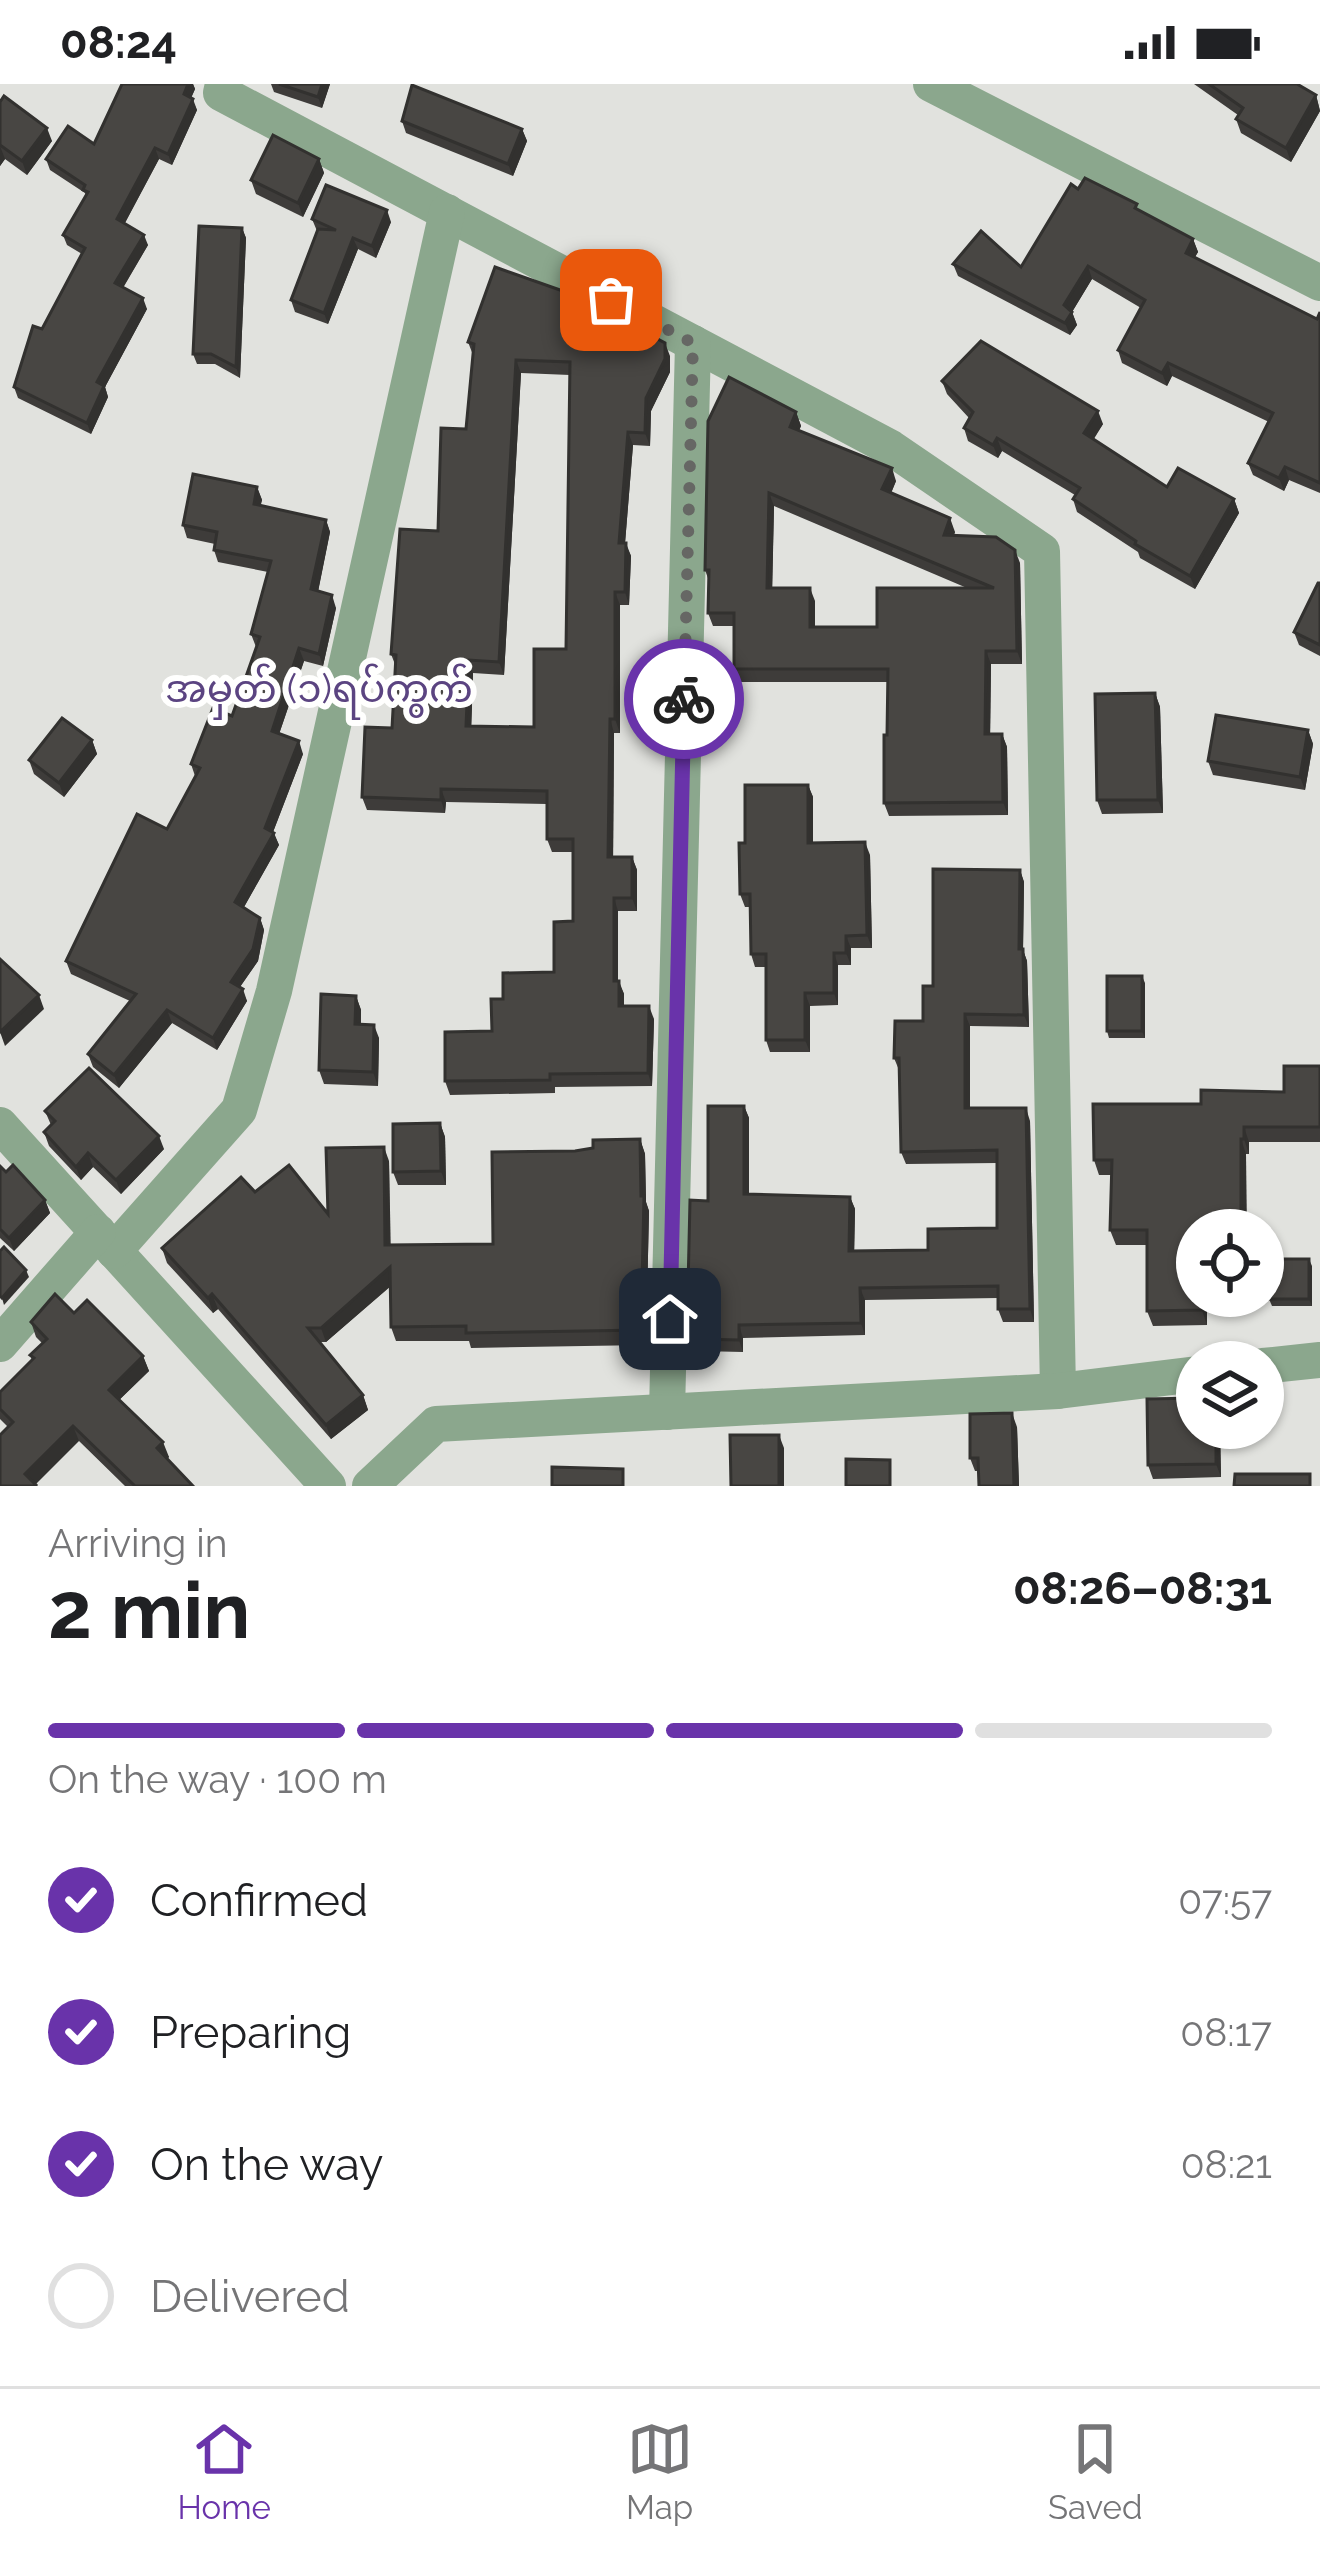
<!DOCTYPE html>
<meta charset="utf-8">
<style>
:root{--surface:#fff;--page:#f2f2f2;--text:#202124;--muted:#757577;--line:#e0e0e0;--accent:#6933aa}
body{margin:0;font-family:Raleway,"Noto Sans Myanmar",sans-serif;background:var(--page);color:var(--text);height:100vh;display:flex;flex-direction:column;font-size:45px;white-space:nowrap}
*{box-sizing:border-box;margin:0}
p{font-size:39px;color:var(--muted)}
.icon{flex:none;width:66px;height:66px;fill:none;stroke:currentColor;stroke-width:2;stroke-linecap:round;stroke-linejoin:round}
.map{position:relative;height:1402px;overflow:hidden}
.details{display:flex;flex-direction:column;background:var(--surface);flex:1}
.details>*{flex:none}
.tools{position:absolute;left:1176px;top:1125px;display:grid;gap:24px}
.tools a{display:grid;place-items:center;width:108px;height:108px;border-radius:50%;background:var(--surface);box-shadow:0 3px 9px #0004;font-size:60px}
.pin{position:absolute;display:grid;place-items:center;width:102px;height:102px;color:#fff;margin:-51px;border-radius:24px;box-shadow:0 6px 18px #0006}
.courier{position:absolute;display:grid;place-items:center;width:120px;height:120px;margin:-60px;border:9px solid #6933aa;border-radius:50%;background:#fff;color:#222;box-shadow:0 3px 15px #0007}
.summary em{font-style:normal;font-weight:700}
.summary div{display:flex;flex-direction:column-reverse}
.summary{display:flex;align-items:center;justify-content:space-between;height:204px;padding:0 48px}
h1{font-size:78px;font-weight:700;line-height:90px}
.bar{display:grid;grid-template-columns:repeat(4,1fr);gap:18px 12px;align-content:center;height:144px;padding:0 48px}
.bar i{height:15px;border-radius:9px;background:var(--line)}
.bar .active{background:var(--accent)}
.bar p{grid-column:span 4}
ol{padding:0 48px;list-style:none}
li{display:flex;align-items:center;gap:36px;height:132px}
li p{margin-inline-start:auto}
li .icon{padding:12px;border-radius:50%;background:var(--accent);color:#fff;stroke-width:4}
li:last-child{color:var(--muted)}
li i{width:66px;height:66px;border:6px solid var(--line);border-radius:50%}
.status{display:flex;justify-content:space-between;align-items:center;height:84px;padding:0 60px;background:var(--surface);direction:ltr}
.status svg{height:33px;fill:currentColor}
.tabs{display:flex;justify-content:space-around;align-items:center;height:168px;border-top:3px solid var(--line);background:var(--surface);font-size:33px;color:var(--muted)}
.tabs a{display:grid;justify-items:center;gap:6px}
.tabs .active{color:var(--accent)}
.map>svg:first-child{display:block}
</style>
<div class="status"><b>08:24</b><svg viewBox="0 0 49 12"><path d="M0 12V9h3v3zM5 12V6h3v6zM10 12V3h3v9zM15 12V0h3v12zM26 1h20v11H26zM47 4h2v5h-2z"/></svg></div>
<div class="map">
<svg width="1320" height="1402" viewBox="0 0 1320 1402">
<rect width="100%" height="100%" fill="#e1e2de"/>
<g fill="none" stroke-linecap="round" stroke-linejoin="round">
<g stroke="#8ba78d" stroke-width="36">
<path d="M223,0l-2,9 670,355 151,103 16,840"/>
<path d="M931,0l389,199"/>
<path d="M0,1041l328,361"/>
<path d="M114,1167l125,-141 35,-119 173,-779"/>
<path d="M0,1260l98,-112"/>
<path d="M1263,1282l57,-6"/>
<path d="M667,1328l26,-1069"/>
<path d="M370,1402l66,-62 622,-33 139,-17"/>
</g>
</g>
<g fill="#3e3c3a" fill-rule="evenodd">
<path d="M122,0h71l2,5 -4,9 6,12 -25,55 -13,-6 -34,64 23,22 -25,43 24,21 -42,78 3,10 -17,37 -73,-36 -4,-11 68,-133 -15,-9 -4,-10 23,-39 -1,-3 -35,-23 -4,-11 48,-15z"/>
<path d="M271,0h59l-8,24 -48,-16z"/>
<path d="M1194,0h103l19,11 4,16 -29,51 -50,-29 -5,-14 2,-4z"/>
<path d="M0,18l52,39 -25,34 -22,-16 -5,7z"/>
<path d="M402,37l120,8 5,12 -14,35 -107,-43z"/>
<path d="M319,75l5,14 -21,44 -47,-23 -5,-14z"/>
<path d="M1078,105l61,21 54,29 5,13 -3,5 122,62 3,-7v181l-31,-13 -5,11 -31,-16 -5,-12 21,-41 -97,-46 -5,10 -45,-23 -4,-13 23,-42 -49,-29 -20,33 5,13 -7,10 -112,-59 -5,-12 68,3z"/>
<path d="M312,135l79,3 -15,36 -18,-9 -30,75 -33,-12 -4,-12 26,-69z"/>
<path d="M242,144l4,10 -6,140 -25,-14h-18l-4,-10z"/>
<path d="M468,258l202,14v16l-19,39 -1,35 -17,-1 -8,98 6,13 -2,49h-9v128h-6l-1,124h19l5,13v41h-19v70l6,13v12l30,13 -2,67 -97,1v6l-105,2 -5,-14 47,-50 11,-32 51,-27 19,-51v-69h-21l-5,-13v-35l-101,-2 -1,11 -78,-3 -5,-13 30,-69 4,-61 -5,-13 47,-123 28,-102 7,-74zM521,289l49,2 -4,274 -32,78 -63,-1 2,-53 31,2z"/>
<path d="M942,297l161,43 -10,15 74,48 67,12 5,14 -44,76 -55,-31 -2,-6 -61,-40 -4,-13 2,-4 -73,-44 -4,7 -30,-17 -4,-13 5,-10 -22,-24z"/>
<path d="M796,328l5,14 -2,4 97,51 -5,12 64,39 -1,3 66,28 2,101h-31l-1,70h12l5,13 1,68 -119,1 -5,-13 4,-121h-149l-5,-13v-43h-21l-5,-13 1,-32 -4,-11zM774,422l193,82 -90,39h-62v-26l-43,-13z"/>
<path d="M257,403l5,13 -2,6 66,14 4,12 -12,59 18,17 -13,58 -19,-5 -25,73 24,20 -30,78 6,13 -35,62 16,11 4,12 -6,31 -18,26 7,14 -30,49 -45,-27 -53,65 -26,-21 -5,-13 42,-53 -59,-27 -5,-13 101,-132 28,-53 -4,-12 41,-48 24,-69 -5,-13 17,-62 -50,-10 -4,-12 1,-6 -28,-6 -4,-13z"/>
<path d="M1320,499v73l-21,-11 -5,-13z"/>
<path d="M1155,609l5,14 3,106 -61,1 -5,-14z"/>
<path d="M1308,646l5,14 -8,46 -92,-15 -5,-14z"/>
<path d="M92,656l5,14 -33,43 -30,-23 -5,-14z"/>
<path d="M808,701l5,12v46l57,12 2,93h-21v17h-13v40l-28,1v46h-40l-4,-12v-73h-11l-4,-13 -1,-47h-5l-5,-13 5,-51z"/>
<path d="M1020,786l4,12 -1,68 4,11 2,66 -59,-1v82l60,13 4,201h-31l-5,-13v-11l-133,2v35l-122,3v14l-43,-1 -2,-7h-7l-4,-12 21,-131 36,-95 5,12v76l101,3 5,12 -1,42 74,-1 69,-22v-65l-91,1 -5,-12 -2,-82 -5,-12 29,-37 10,-35z"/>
<path d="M1145,899v55h-36l-2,-7z"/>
<path d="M356,912l5,14v14l18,14 -1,48 -54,-2 -5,-14z"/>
<path d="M1320,982v76h-71v12h-3l-49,76v66h10v29l-54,1 -6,-15v-66h-31l-6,-15 1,-55h-12l-5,-15 107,-56 83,-12z"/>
<path d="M45,1027l119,38 -43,45 -28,-27 -12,13 -32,-34 -5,-14 7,-7z"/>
<path d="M440,1039l5,14 1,48h-48l-5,-13z"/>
<path d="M640,1055l5,15 1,48 3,9 -3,134 -175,3 -2,-7h-73l-5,-14v-41l-65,56h-6l43,53 5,15 -37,29 -113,-130 -5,4 -46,-50 -5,-15 93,-56 73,22 61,-53 1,84 103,-1 82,-93z"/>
<path d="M0,1082l45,34 5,13 -36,38 -14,-13z"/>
<path d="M1312,1182v40h-40l-3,-7z"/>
<path d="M74,1229l69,43 6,15 -30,29 50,57 -2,2 26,27h-68l-46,-45 -71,-14 -8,-8v-27l32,-32 -2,-5 12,-12 -6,-6 -5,-15z"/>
<path d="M1017,1343l2,59h-40v-15h-4l-5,-13z"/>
<path d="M1197,1344h23l1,49 -68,2 -5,-14z"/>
</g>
<g fill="#32312f">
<path d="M188,0h5l2,5 -7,16 -4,-11z"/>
<path d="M322,0h8l-8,24 -4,-11z"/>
<path d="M1316,11l4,16 -29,51 -5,-14z"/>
<path d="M193,15l4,11 -25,55 -4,-11z"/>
<path d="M47,44l5,13 -25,34 -5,-14z"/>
<path d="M522,45l5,12 -14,35 -5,-12z"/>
<path d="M0,62l5,13 -5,7z"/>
<path d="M155,64l4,11 -38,71 -4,-11z"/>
<path d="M319,75l5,14 -21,44 -5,-14z"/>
<path d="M387,126l4,12 -15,36 -4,-12z"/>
<path d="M242,144l4,10 -6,140 -4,-11z"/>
<path d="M144,151l4,10 -29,49 -4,-11z"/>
<path d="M353,154l5,11 -30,75 -4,-11z"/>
<path d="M1193,155l5,13 -8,13 -4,-12z"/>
<path d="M1088,182l4,13 -23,38 3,-5 5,13 -7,10 -5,-12 -1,-18z"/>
<path d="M143,214l4,11 -42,78 3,10 -17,37 -4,-11 10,-41z"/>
<path d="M665,259l5,13v16l-19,39 -1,35 -5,-13 1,-35z"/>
<path d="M516,276l5,13 -17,302 -5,-13z"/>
<path d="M1168,279l4,13 -5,10 -5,-13z"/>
<path d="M1098,327l5,13 -14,23 -5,-14z"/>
<path d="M796,328l5,14 -6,14 -5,-13z"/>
<path d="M628,348l5,13 -9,111 -5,-13z"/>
<path d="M997,354l5,13 -4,7 -5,-13z"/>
<path d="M1285,383l4,13 -5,11 -5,-13z"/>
<path d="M892,384l4,13 -9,22 -5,-14z"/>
<path d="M257,403l5,13 -4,17 -4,-13z"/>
<path d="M769,409l5,13 -2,95 -5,-13z"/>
<path d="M1234,415l5,14 -44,76 -5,-13z"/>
<path d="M950,434l5,14 -7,16 -4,-13z"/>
<path d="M326,436l4,12 -14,70 -5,-13z"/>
<path d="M626,459l5,13 -2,49 -4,-13z"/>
<path d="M1015,466l5,13 2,101 -5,-13z"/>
<path d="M810,504l5,13v40l-5,-14z"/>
<path d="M615,508l5,13v128l-5,-14z"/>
<path d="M332,511l4,13 -13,58 -4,-12z"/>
<path d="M299,564l5,13 -28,82 -4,-12z"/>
<path d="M986,567l5,13 -1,83 -5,-13z"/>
<path d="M469,576l4,13 -2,66 -5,-13z"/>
<path d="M1155,609l5,14 3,106 -5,-13z"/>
<path d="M610,635l4,14 -1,137 -5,-13z"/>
<path d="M1308,646l5,14 -8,46 -5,-13z"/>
<path d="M1002,650l5,13 1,68 -5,-13z"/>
<path d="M92,656l5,14 -33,43 -5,-14z"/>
<path d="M299,657l4,13 -33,86 -5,-12z"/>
<path d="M808,701l5,12v58l-5,-12z"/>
<path d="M441,705l5,13 -1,11 -4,-13z"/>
<path d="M274,749l5,12 -39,69 -5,-12z"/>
<path d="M865,758l5,13 2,93 -5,-13z"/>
<path d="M632,773l5,13v41l-5,-13z"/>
<path d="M1020,786l4,12 -1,68 4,11 2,66 -5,-12 -5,-66z"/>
<path d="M614,814l4,13v83l-4,-13z"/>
<path d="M260,834l4,12 -6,31 -23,33 -4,-12z"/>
<path d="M846,852l5,12v17l-5,-12z"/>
<path d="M834,869l4,12v40l-4,-12z"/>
<path d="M1142,892l3,7v55l-3,-7z"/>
<path d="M619,897l5,13v25l-5,-13z"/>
<path d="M243,905l4,12 -30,49 -4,-12z"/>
<path d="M805,909l5,13v46l-5,-12z"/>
<path d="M39,911l5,14 -39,37 -5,-14z"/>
<path d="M356,912l5,14 -1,28 -5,-14z"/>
<path d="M649,922l5,13 -2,67 -4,-13z"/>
<path d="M167,926l5,13 -53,65 -5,-13z"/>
<path d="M965,930l5,12v95l-5,-13z"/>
<path d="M374,941l5,13 -1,48 -5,-14z"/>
<path d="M744,1022l5,12v88l-5,-12z"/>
<path d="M1026,1024l4,13 4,201 -4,-13z"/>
<path d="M440,1039l5,14 1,48 -5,-14z"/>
<path d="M1244,1043l5,15v12l-5,-15z"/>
<path d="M159,1052l5,13 -43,45 -5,-14z"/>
<path d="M640,1055l5,15 1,48 3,9 -3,134 -5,-15z"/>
<path d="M1241,1055l5,15 1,76h-6z"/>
<path d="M384,1063l5,14 2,98 -6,-14z"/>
<path d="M88,1069l5,14 -12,13 -5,-13z"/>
<path d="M850,1113l5,12 -1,55 -5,-13z"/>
<path d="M45,1116l5,13 -36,38 -5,-13z"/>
<path d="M1309,1175l3,7v40l-3,-7z"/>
<path d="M390,1183l5,15 -69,60 -5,-14z"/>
<path d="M26,1186l3,7 -25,28 -2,-7z"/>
<path d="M860,1204l5,12v35l-4,-12z"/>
<path d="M212,1210l6,15 -5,4 -5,-15z"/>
<path d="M1202,1212h5v29l-5,-15z"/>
<path d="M739,1241l4,13v14l-4,-12z"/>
<path d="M143,1272l6,15 -35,34 -5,-15z"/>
<path d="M363,1311l5,15 -37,29 -5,-14z"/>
<path d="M1012,1329l5,14 2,59h-5z"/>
<path d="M73,1342l6,15 -45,45 -9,-12z"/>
<path d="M1216,1344h4l1,49 -5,-13z"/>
<path d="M779,1351l5,13v38h-5z"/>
<path d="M163,1358l6,15 -6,6 -6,-15z"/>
</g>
<g fill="#484643" stroke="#32312f" stroke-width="3" fill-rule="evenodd">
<path d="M122,0h66l-4,10 9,5 -25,55 -13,-6 -38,71 27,16 -29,48 28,15 -46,84 7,4 -17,37 -73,-36 19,-61 9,3 43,-81 -22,-13 25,-43 -5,-2 2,-5 -39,-26 22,-33 26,18z"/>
<path d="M279,0h43l-4,13z"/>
<path d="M1209,0h88l19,11 -30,53 -50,-29 7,-11z"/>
<path d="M412,1l110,44 -14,35 -106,-43z"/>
<path d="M4,12l43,32 -25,33 -22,-16v-43z"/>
<path d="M273,51l46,24 -21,44 -47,-23z"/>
<path d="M1085,94l52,26 -2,4 58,31 -7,14 131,66 3,-7v171l-35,-16 -6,11 -31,-15 25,-50 -105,-50 -6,10 -44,-23 27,-50 -57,-34 -24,39 8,7 -7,11 -112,-59 28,-33 40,36 50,-83 7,5z"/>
<path d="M326,101l61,25 -15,36 -19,-8 -29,75 -33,-13 27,-71 18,1 -24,-11z"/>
<path d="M199,142l43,2 -6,139 -25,-13h-18z"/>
<path d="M495,183l82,29 88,47v16l-19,39 -1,35 -17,-1 -9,111h7l-1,49h-10v127h-5l-2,138h24v41h-18v83h5v25h30l-1,67 -98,1v6l-105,1v-49l47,-1 -1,-32h12v-26l51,-1v-50l19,-1v-82h-26v-48l-106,-2v11l-79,-3 3,-70 27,1 4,-73 -5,-1 9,-125 38,2 3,-103 25,1 8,-85 -6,-2zM516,276l54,2 -4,287h-32v78l-68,-1 3,-66 30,2z"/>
<path d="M981,257l117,70 -14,22 83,54 11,-19 56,31 -44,77 -55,-32 1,-3 -63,-42 7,-11 -83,-50 -4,7 -29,-17 9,-16 -31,-31z"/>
<path d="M729,293l67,35 -6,15 102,41 -10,21 68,29 -6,17 52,2 19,13 2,101h-31l-1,83h17l1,68 -119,1v-68h3l1,-66h-154v-56h-26l1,-43h-4l3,-149zM769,409l84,36 141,59h-117v39h-67v-39h-43z"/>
<path d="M193,390l64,13 -3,17 72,16 -15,69 21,6 -13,59 -20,-6 -27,83 27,10 -34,87 9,5 -39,69 25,16 -7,31 -22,33 12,7 -30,49 -46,-28 -53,65 -26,-21 48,-60 -70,-33 71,-147 30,15 33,-61 -9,-4 22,-56 19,8 28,-79 -9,-3 20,-73 -57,-11 3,-18 -34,-7z"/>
<path d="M1318,499h2v62l-26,-13z"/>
<path d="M1155,609l3,107h-61l-2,-106z"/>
<path d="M1216,631l92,15 -8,47 -92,-16z"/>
<path d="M62,634l30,22 -33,43 -30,-23z"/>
<path d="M745,701h63v58l57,-1 2,93 -21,1v17h-12v40h-29v47h-39v-86h-15l-1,-60h-10l-1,-51h6z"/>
<path d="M933,785l87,1 -1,79h4l1,66 -59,-1v94h61l4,201h-32v-23l-138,2 1,35 -122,2v15l-43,-1v-7h-9l3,-132 18,1v-95h36v88l106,3 -1,54 79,-1v-21l69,-1v-78l-96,2 -2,-94h-5l1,-37h28v-35h10z"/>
<path d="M0,875l39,36 -39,37z"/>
<rect x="1107" y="892" width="35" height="55"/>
<path d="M321,910l35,2 -1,28 19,1 -1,47 -54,-2z"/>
<path d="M1284,982h36v61h-76v12h-3v91h-44v66h5v14l-55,1v-81h-37l2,-70h-18l-1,-56h108v-14l83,2z"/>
<path d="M89,984l70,68 -43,44 -28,-27 -12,14 -32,-35 11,-11 -10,-10z"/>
<path d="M440,1039l1,48 -48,1v-48z"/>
<path d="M640,1055l1,57h3l-3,134 -175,3v-7l-75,1 -1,-60 -69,61h-13l55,67 -37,30 -114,-131 -4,4 -46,-50 79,-71 14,15 34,-27 39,49 -2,-66 58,-1 1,98 108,-1 -1,-92 83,-1 18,-3v-8z"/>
<path d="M13,1081l32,35 -36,38 -9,-9v-63l6,6z"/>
<path d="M4,1163l22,23 -24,28 -2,-2v-45z"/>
<rect x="1269" y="1175" width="40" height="40"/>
<path d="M55,1210l19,19 13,-13 56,56 -34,34 54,52 -6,6 36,38h-58l-62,-60 -48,48 11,11 -1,1h-35v-51l13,-13 -13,-13v-17l34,-34 -4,-3 17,-16 -16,-17z"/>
<path d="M1197,1314v30h19v36l-68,1 -1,-66z"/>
<path d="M1012,1329l2,73h-35l-1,-28h-8v-44z"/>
<path d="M730,1351h49v51h-48z"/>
<path d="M846,1375l44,1v26h-44z"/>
<path d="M552,1383l71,2v17h-71z"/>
<path d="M1235,1390h75v12h-76z"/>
</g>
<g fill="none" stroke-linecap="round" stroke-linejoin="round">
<path stroke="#666764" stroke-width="12" stroke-dasharray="0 21.6" d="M611,216l82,43 -9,356"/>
<path stroke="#6933aa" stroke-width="15" d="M670,1235l14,-620"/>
</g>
<g text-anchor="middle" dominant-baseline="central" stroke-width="12" stroke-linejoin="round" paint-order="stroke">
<g font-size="39" fill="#5b4481" stroke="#fffffe">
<text x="319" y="604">အမှတ် (၁)ရပ်ကွက်</text>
</g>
</g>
</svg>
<div class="tools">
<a><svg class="icon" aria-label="locate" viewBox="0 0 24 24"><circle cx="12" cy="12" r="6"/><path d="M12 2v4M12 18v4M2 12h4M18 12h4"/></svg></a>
<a><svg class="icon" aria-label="layers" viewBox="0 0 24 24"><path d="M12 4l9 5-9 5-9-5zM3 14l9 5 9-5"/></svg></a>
</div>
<div class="pin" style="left:611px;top:216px;background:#ea580c"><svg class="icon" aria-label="bag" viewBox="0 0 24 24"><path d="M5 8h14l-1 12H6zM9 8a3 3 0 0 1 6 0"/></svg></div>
<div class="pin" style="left:670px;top:1235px;background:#1f2937"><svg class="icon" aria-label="home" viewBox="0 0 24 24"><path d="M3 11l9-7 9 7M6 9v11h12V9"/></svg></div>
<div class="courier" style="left:684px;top:615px"><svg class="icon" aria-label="bike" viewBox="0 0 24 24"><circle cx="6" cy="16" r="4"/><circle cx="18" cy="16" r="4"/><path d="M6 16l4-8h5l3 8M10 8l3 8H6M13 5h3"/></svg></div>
</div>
<section class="details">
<div class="summary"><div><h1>2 min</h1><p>Arriving in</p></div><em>08:26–08:31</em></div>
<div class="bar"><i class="active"></i><i class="active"></i><i class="active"></i><i></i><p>On the way · 100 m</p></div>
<ol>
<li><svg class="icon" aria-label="check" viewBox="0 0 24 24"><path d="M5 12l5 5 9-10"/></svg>Confirmed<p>07:57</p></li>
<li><svg class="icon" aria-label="check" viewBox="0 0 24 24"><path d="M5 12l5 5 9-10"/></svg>Preparing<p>08:17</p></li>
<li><svg class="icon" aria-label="check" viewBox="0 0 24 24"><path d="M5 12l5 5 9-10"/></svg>On the way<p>08:21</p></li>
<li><i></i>Delivered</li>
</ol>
</section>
<nav class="tabs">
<a class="active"><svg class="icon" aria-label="home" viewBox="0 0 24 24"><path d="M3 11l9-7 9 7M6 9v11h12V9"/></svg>Home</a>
<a><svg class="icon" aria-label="map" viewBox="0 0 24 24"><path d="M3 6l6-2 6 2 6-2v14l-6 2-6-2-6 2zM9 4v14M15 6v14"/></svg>Map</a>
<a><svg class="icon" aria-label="saved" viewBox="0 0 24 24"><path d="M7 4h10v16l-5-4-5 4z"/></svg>Saved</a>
</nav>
